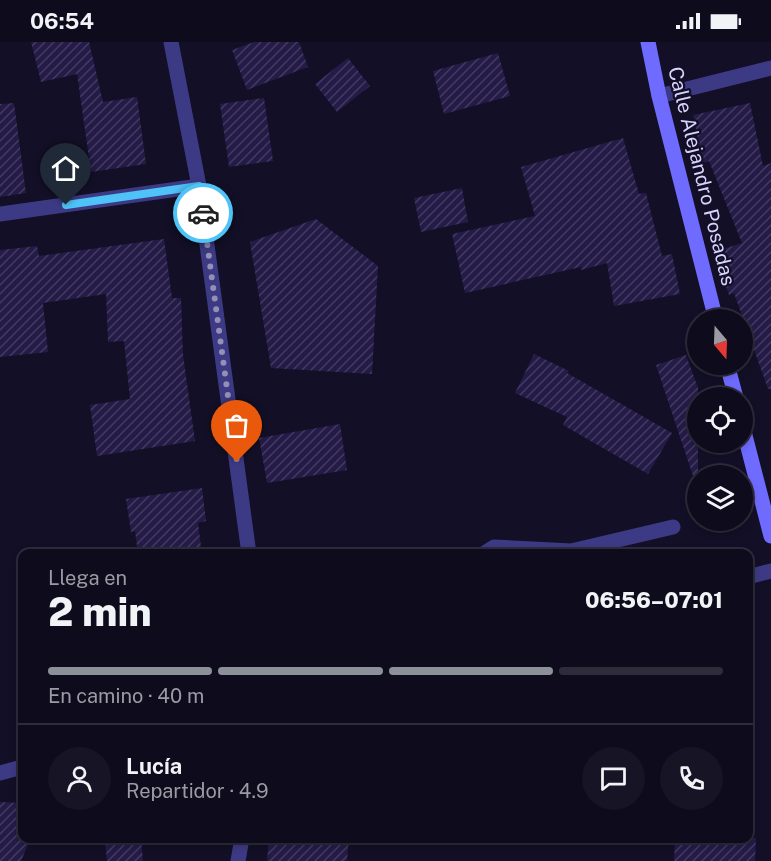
<!DOCTYPE html>
<html lang="es">
<meta charset="utf-8">
<style>
:root{--surface:#0e0b1c;--page:#171425;--text:#f1f3f6;--muted:#9b9ba3;--line:#2e2b3b;--accent:#8c9099}
body{margin:0;font-family:"Public Sans",sans-serif;background:var(--page);color:var(--text);height:100vh;display:flex;flex-direction:column;font-size:22px;white-space:nowrap}
*{box-sizing:border-box;margin:0}
p{font-size:20px;color:var(--muted)}
.icon{flex:none;width:33px;height:33px;fill:none;stroke:currentColor;stroke-width:2;stroke-linecap:round;stroke-linejoin:round}
.map{position:relative;flex:1;overflow:hidden}
.sheet{position:absolute;left:18px;top:507px;width:735px;height:294px;display:flex;flex-direction:column;background:var(--surface);border-radius:12px;box-shadow:0 3px 9px #0003,0 0 0 2px var(--line)}
.sheet>*{flex:none}
.needle{width:39px;rotate:161deg}
.controls{position:absolute;left:687px;top:267px;display:grid;gap:12px}
.controls a{display:grid;place-items:center;width:66px;height:66px;border-radius:50%;background:var(--surface);box-shadow:0 3px 9px #0003,0 0 0 2px var(--line);font-size:30px}
.pin{position:absolute;display:grid;place-items:center;width:51px;height:51px;color:#fff;margin:-62px -26px;border-radius:50% 50% 50% 0;rotate:-45deg;box-shadow:0 0 6px #0007}
.pin .icon{rotate:45deg}
.courier{position:absolute;display:grid;place-items:center;width:60px;height:60px;margin:-30px;border:4px solid #4fc3f7;border-radius:50%;background:#fff;color:#222;box-shadow:0 2px 8px #0007}
.summary em{font-style:normal;font-weight:800}
.summary div{display:flex;flex-direction:column-reverse}
.summary{display:flex;align-items:center;justify-content:space-between;height:102px;padding:0 30px}
h1{font-size:39px;font-weight:800;line-height:45px}
.bar{display:grid;grid-template-columns:repeat(4,1fr);gap:9px 6px;align-content:center;height:72px;padding:0 30px}
.bar i{height:8px;border-radius:4px;background:var(--line)}
.bar .selected{background:var(--accent)}
.bar p{grid-column:span 4}
.line{display:flex;align-items:center;gap:15px;padding:0 30px;border-top:2px solid var(--line)}
.line div{flex:1}
.round{display:grid;place-items:center;flex:none;width:63px;height:63px;border-radius:32px;background:var(--page)}
.status{display:flex;justify-content:space-between;align-items:center;height:42px;padding:0 30px;background:var(--surface);direction:ltr}
.status svg{height:16px;fill:currentColor}
.map>svg:first-child{display:block}
</style>
<div class="status"><b>06:54</b><svg viewBox="0 0 49 12"><path d="M0 12V9h3v3zM5 12V6h3v6zM10 12V3h3v9zM15 12V0h3v12zM26 1h20v11H26zM47 4h2v5h-2z"/></svg></div>
<div class="map">
<svg width="771" height="819" viewBox="0 0 771 819">
<defs>
<pattern id="building-hatch" width="6" height="6" patternUnits="userSpaceOnUse" patternTransform="scale(1.5)"><rect width="6" height="6" fill="#241b47"/><path d="M-1 1l2-2M0 6l6-6M5 7l2-2" fill="none" stroke="#433b63"/></pattern>
</defs>
<rect width="100%" height="100%" fill="#130f26"/>
<g fill="url(#building-hatch)">
<path d="M31,0h58l14,60 34,-5 9,67 -55,8 -14,-98 -36,8z"/>
<path d="M254,0h45l9,25 -61,23 -15,-40z"/>
<path d="M498,11l12,43 -66,18 -11,-43z"/>
<path d="M348,16l22,28 -33,26 -22,-28z"/>
<path d="M264,56l9,63 -44,6 -9,-63z"/>
<path d="M14,61l12,90 -26,4v-93z"/>
<path d="M750,61l13,63 8,-3v226h-3l-34,-96 -5,2 -15,-43 28,-9 -33,-82 -6,2 -10,-48z"/>
<path d="M623,96l16,56 7,-1 16,63 10,-2 8,40 -66,12 -7,-43 -26,7v-3l-116,26 -13,-59 83,-18 -14,-49z"/>
<path d="M462,146l6,34 -47,10 -7,-34z"/>
<path d="M316,177l62,47 -6,108 -101,-6 -21,-126z"/>
<path d="M164,197l8,59h9l2,57 12,86 -98,15 -7,-51 40,-6 -6,-58 -16,1 -2,-48 -63,9 5,49 -48,5v-107l37,-4 2,10z"/>
<path d="M534,312l35,17 -2,2 105,60 -24,41 -85,-49 4,-8 -52,-24z"/>
<path d="M686,313l12,33v87l-5,1 -37,-111z"/>
<path d="M340,382l7,46 -80,13 -8,-45z"/>
<path d="M202,446l4,33 -8,2 4,31h-64l-3,-23 -4,1 -5,-33z"/>
<path d="M0,760l22,1v35h9l-10,23h-21z"/>
<path d="M105,796h36l2,23h-36z"/>
<path d="M269,796h80l-2,23h-80z"/>
<path d="M675,796h81l-1,23h-81z"/>
</g>
<g fill="none" stroke-linecap="round" stroke-linejoin="round">
<path stroke="#3d3a85" stroke-width="15" d="M483,512l11,-7 77,4 102,-24"/>
<g stroke="#3d3a85" stroke-width="15">
<path d="M171,0l28,144 50,368"/>
<path d="M659,54l112,-28"/>
<path d="M0,172l199,-28"/>
<path d="M748,535l23,-6"/>
<path d="M0,731l22,-6"/>
<path d="M238,819l4,-23"/>
</g>
<g stroke="#6f6bff" stroke-width="15">
<path d="M648,0l11,54 57,224"/>
<path d="M727,322l9,34"/>
<path d="M742,382l29,112"/>
</g>
</g>
<g fill="none" stroke-linecap="round" stroke-linejoin="round">
<path stroke="#948fb3" stroke-width="6" stroke-dasharray="0 10.8" d="M203,171l34,249"/>
<path stroke="#4fc3f7" stroke-width="8" d="M66,163l133,-19 4,27"/>
</g>
<g text-anchor="middle" dominant-baseline="central" stroke-width="4.5" stroke-linejoin="round" paint-order="stroke">
<g font-size="20" fill="#d9d4ff" stroke="#130f26">
<text transform="translate(702 134) rotate(76)">Calle Alejandro Posadas</text>
</g>
</g>
</svg>
<div class="controls">
<a><svg class="needle" viewBox="-14 -14 28 28"><path d="M0-13l5 13h-10z" fill="#e53935"/><path d="M0 13l5-13h-10z" fill="#9b9ba3"/></svg></a>
<a><svg class="icon" aria-label="locate" viewBox="0 0 24 24"><circle cx="12" cy="12" r="6"/><path d="M12 2v4M12 18v4M2 12h4M18 12h4"/></svg></a>
<a><svg class="icon" aria-label="layers" viewBox="0 0 24 24"><path d="M12 4l9 5-9 5-9-5zM3 14l9 5 9-5"/></svg></a>
</div>
<div class="pin" style="left:237px;top:420px;background:#ea580c"><svg class="icon" aria-label="bag" viewBox="0 0 24 24"><path d="M5 8h14l-1 12H6zM9 8a3 3 0 0 1 6 0"/></svg></div>
<div class="pin" style="left:66px;top:163px;background:#1f2937"><svg class="icon" aria-label="home" viewBox="0 0 24 24"><path d="M3 11l9-7 9 7M6 9v11h12V9"/></svg></div>
<div class="courier" style="left:203px;top:171px"><svg class="icon" aria-label="car" viewBox="0 0 24 24"><path d="M5 17H2v-5l4-1 3-4h7l3 4 3 1v5h-3M9 17h6M6 11h13"/><circle cx="7" cy="17" r="2"/><circle cx="17" cy="17" r="2"/></svg></div>
<section class="sheet">
<div class="summary"><div><h1>2 min</h1><p>Llega en</p></div><em>06:56–07:01</em></div>
<div class="bar"><i class="selected"></i><i class="selected"></i><i class="selected"></i><i></i><p>En camino · 40 m</p></div>
<div class="line" style="height:108px"><a class="round"><svg class="icon" aria-label="person" viewBox="0 0 24 24"><circle cx="12" cy="8" r="4"/><path d="M4 21q1-7 8-7t8 7"/></svg></a><div><b>Lucía</b><p>Repartidor · 4.9</p></div><a class="round"><svg class="icon" aria-label="chat" viewBox="0 0 24 24"><path d="M4 5h16v11H9l-5 4z"/></svg></a><a class="round"><svg class="icon" aria-label="phone" viewBox="0 0 24 24"><path d="M5 4h4l2 5-3 2q2 4 5 5l2-3 5 2v4C11 20 4 13 5 4z"/></svg></a></div>
</section>
</div>
